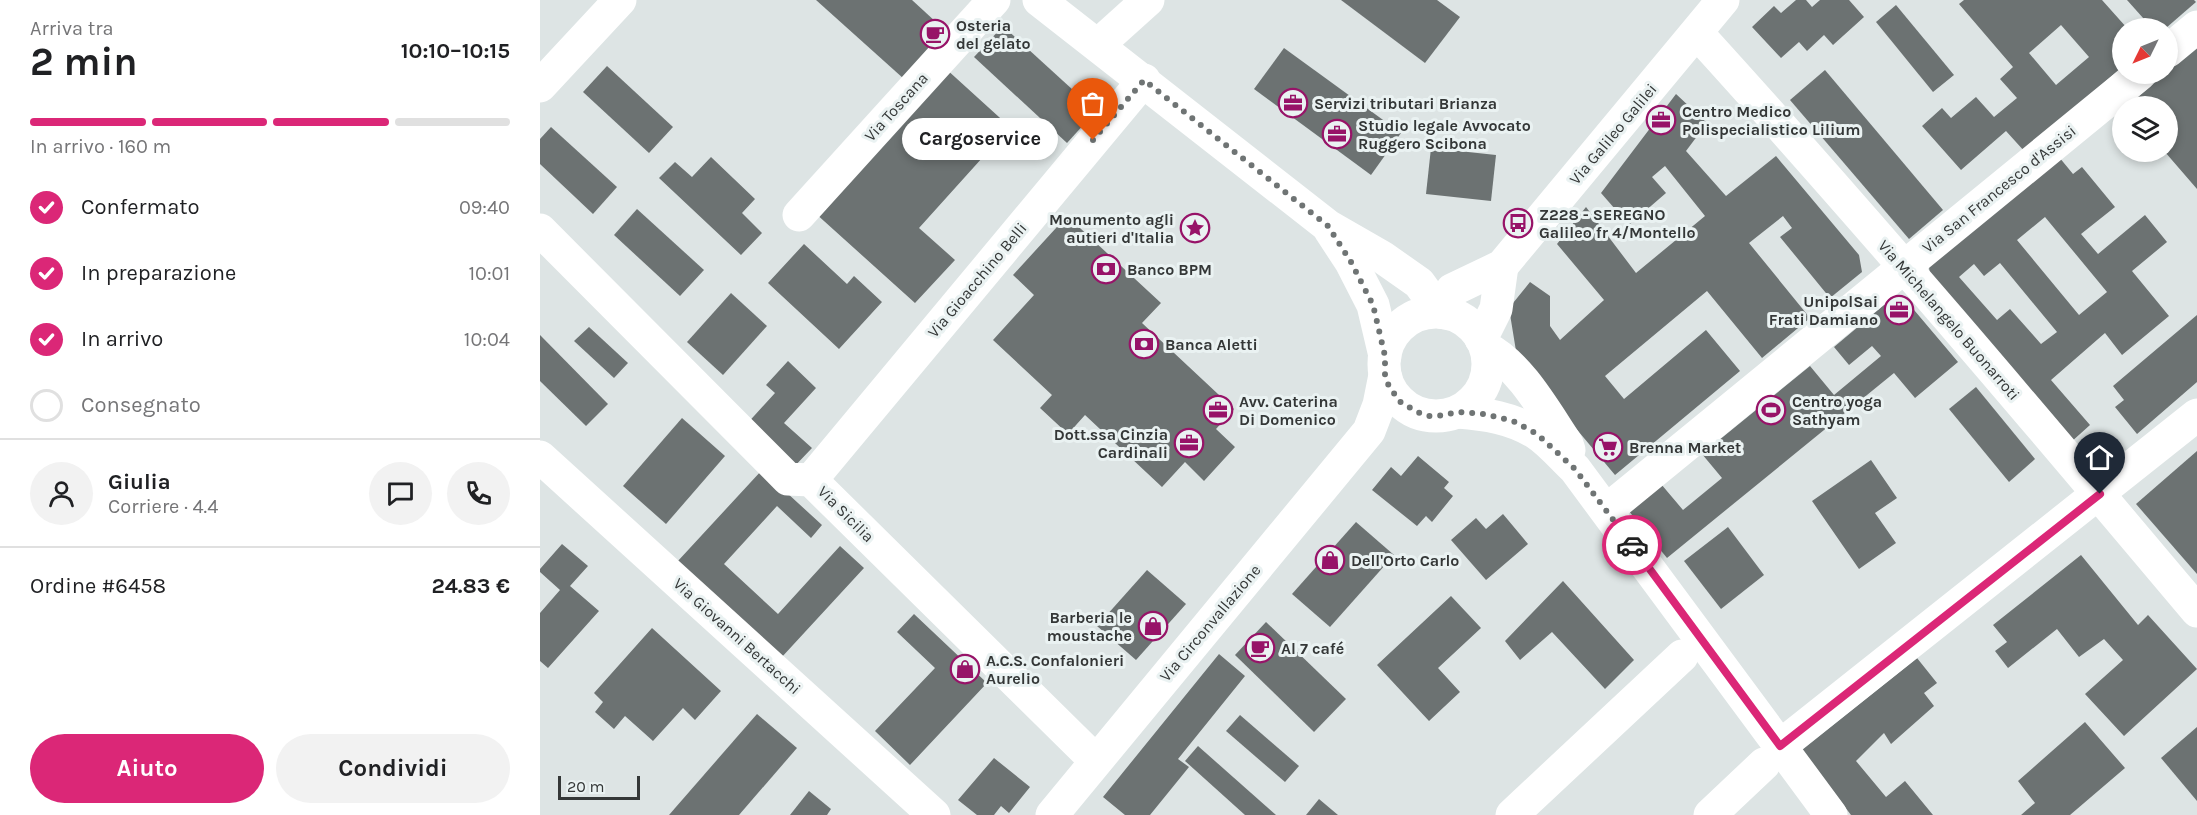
<!DOCTYPE html>
<html lang="it">
<meta charset="utf-8">
<style>
:root{--surface:#fff;--page:#f2f2f2;--text:#202124;--muted:#757577;--line:#e0e0e0;--accent:#db2777}
body{margin:0;font-family:Karla,sans-serif;background:var(--page);color:var(--text);height:100vh;display:flex;flex-direction:column;font-size:22px;white-space:nowrap}
*{box-sizing:border-box;margin:0}
p{font-size:20px;color:var(--muted)}
.icon{flex:none;width:33px;height:33px;fill:none;stroke:currentColor;stroke-width:2;stroke-linecap:round;stroke-linejoin:round}
.map{position:relative;flex:1;overflow:hidden}
.side{display:flex;flex-direction:column;background:var(--surface);width:540px}
.side>*{flex:none}
.needle{width:39px;rotate:227deg}
.tools{position:absolute;left:1572px;top:18px;display:grid;gap:12px}
.tools a{display:grid;place-items:center;width:66px;height:66px;border-radius:50%;background:var(--surface);box-shadow:0 3px 9px #0003;font-size:30px}
.scale{position:absolute;left:18px;bottom:15px;width:82px;box-sizing:border-box;padding-left:6px;border:3px solid #343737;border-top:0;font-size:16px;line-height:21px;white-space:nowrap;color:#343737;-webkit-text-stroke:4px #eaf2f2;paint-order:stroke}
.pin{position:absolute;display:grid;place-items:center;width:51px;height:51px;color:#fff;margin:-62px -26px;border-radius:50% 50% 50% 0;rotate:-45deg;box-shadow:0 0 6px #0007}
.pin .icon{rotate:45deg}
.courier{position:absolute;display:grid;place-items:center;width:60px;height:60px;margin:-30px;border:4px solid #db2777;border-radius:50%;background:#fff;color:#222;box-shadow:0 2px 8px #0007}
.bubble{position:absolute;height:42px;border-radius:21px;background:var(--surface);box-shadow:0 3px 9px #0003;font-size:20px;font-weight:700;line-height:42px;text-align:center}
.overview em{font-style:normal;font-weight:700}
.overview div{display:flex;flex-direction:column-reverse}
.overview{display:flex;align-items:center;justify-content:space-between;height:102px;padding:0 30px}
h1{font-size:39px;font-weight:700;line-height:45px}
.bar{display:grid;grid-template-columns:repeat(4,1fr);gap:9px 6px;align-content:center;height:72px;padding:0 30px}
.bar i{height:8px;border-radius:4px;background:var(--line)}
.bar .current{background:var(--accent)}
.bar p{grid-column:span 4}
.line{display:flex;align-items:center;gap:15px;padding:0 30px;border-top:2px solid var(--line)}
.line div{flex:1}
.round{display:grid;place-items:center;flex:none;width:63px;height:63px;border-radius:32px;background:var(--page)}
ol{padding:0 30px;list-style:none}
li{display:flex;align-items:center;gap:18px;height:66px}
li p{margin-inline-start:auto}
li .icon{padding:6px;border-radius:50%;background:var(--accent);color:#fff;stroke-width:4}
li:last-child{color:var(--muted)}
li i{width:33px;height:33px;border:3px solid var(--line);border-radius:50%}
.button{display:flex;gap:12px;margin-top:auto;padding:12px 30px}
.button a{flex:1;height:69px;border-radius:36px;background:var(--accent);color:#fff;font-size:24px;font-weight:700;line-height:69px;text-align:center}
.button a+a{background:var(--page);color:var(--text)}
main{display:flex;flex:1;min-height:0}
.map>svg:first-child{display:block}
</style>
<main>
<section class="side">
<div class="overview"><div><h1>2 min</h1><p>Arriva tra</p></div><em>10:10–10:15</em></div>
<div class="bar"><i class="current"></i><i class="current"></i><i class="current"></i><i></i><p>In arrivo · 160 m</p></div>
<ol>
<li><svg class="icon" aria-label="check" viewBox="0 0 24 24"><path d="M5 12l5 5 9-10"/></svg>Confermato<p>09:40</p></li>
<li><svg class="icon" aria-label="check" viewBox="0 0 24 24"><path d="M5 12l5 5 9-10"/></svg>In preparazione<p>10:01</p></li>
<li><svg class="icon" aria-label="check" viewBox="0 0 24 24"><path d="M5 12l5 5 9-10"/></svg>In arrivo<p>10:04</p></li>
<li><i></i>Consegnato</li>
</ol>
<div class="line" style="height:108px"><a class="round"><svg class="icon" aria-label="person" viewBox="0 0 24 24"><circle cx="12" cy="8" r="4"/><path d="M4 21q1-7 8-7t8 7"/></svg></a><div><b>Giulia</b><p>Corriere · 4.4</p></div><a class="round"><svg class="icon" aria-label="chat" viewBox="0 0 24 24"><path d="M4 5h16v11H9l-5 4z"/></svg></a><a class="round"><svg class="icon" aria-label="phone" viewBox="0 0 24 24"><path d="M5 4h4l2 5-3 2q2 4 5 5l2-3 5 2v4C11 20 4 13 5 4z"/></svg></a></div>
<div class="line" style="height:78px"><div>Ordine #6458</div><b>24.83 €</b></div>
<div class="button"><a>Aiuto</a><a>Condividi</a></div>
</section>
<div class="map">
<svg width="1657" height="815" viewBox="0 0 1657 815">
<rect width="100%" height="100%" fill="#dde4e4"/>
<g fill="#6c7272" fill-rule="evenodd">
<path d="M276,0h96l37,34 -45,45z"/>
<path d="M801,0h96l23,17 -35,46z"/>
<path d="M1256,0h10l6,7 8,-7h29l15,17 -31,28 -9,-10 -17,16 -8,-9 -18,16 -29,-31 22,-21 7,7z"/>
<path d="M1424,0h138l25,28h-5v39l-97,85 -19,-21 -45,39 -39,-44 20,-18 9,10 25,-21 18,20 23,-19 -17,-19 13,-12 -54,-63zM1521,25l28,32 -33,28 -27,-32z"/>
<path d="M1587,0h67l2,2 -30,26h-14z"/>
<path d="M1356,5l58,70 -21,17 -57,-70z"/>
<path d="M463,26l93,85 -29,32 -93,-86z"/>
<path d="M1657,47v142l-32,-37h3v-46h-41z"/>
<path d="M744,48l117,85 -30,42 -117,-86z"/>
<path d="M67,66l66,61 -24,26 -66,-61z"/>
<path d="M405,68l65,59 -91,101 36,32 -40,43 -101,-91z"/>
<path d="M1285,70l118,140 -34,29 -119,-139z"/>
<path d="M1136,94l31,29 -21,28 40,45 50,-40 83,99 3,17 -32,26 -50,-61 12,-9 -9,-12 -34,27 61,75 -48,40 -55,-67 -102,85 19,23 82,-69 34,41 -125,104 -73,-87 -26,-37 -7,-43 21,-26 20,14v30l10,14 44,-40 -47,-56 29,-37 50,66 69,-57 -40,-50 -13,11 14,16 -37,32 -28,-32z"/>
<path d="M11,127l66,60 -24,27 -53,-50v-25z"/>
<path d="M891,148l65,7 -5,46 -65,-7z"/>
<path d="M171,157l44,42 -13,14 20,20 -21,22 -82,-77 16,-16 17,15z"/>
<path d="M1519,157l14,17 9,-7 33,40 -34,27 17,20 47,-39 22,27 -35,29 37,45 -47,39 -17,-22 -54,47 39,45 -20,18 -139,-159 -2,-17zM1505,217l62,75 -28,23 -62,-75zM1460,263l57,69 -16,12 -31,-35 -13,11 -38,-43 15,-13 10,12z"/>
<path d="M97,209l67,61 -24,26 -66,-61z"/>
<path d="M527,216l94,87 -19,20 92,86 -18,20 19,18 -31,34 -19,-19 -23,25 -77,-72 -17,19 -28,-26 12,-13 -59,-55 41,-45 -21,-20z"/>
<path d="M264,244l43,40 7,-8 28,26 -43,47 -71,-66z"/>
<path d="M191,293l36,33 -44,49 -36,-33z"/>
<path d="M1369,304l49,58 -43,36 -21,-25 -227,185 -39,-48 33,-26 22,26 39,-32 -20,-24 108,-88 24,29 47,-39 -9,-10 -23,19 -15,-18 50,-42z"/>
<path d="M1657,315v67l-60,52 -22,-27 9,-7 -11,-14z"/>
<path d="M49,327l39,36 -14,15 -40,-37z"/>
<path d="M0,335l68,69 -22,22 -46,-45z"/>
<path d="M248,361l28,27 -32,35 28,25 -21,22 -47,-43 31,-34 -9,-8z"/>
<path d="M1436,387l59,72 -26,23 -60,-73z"/>
<path d="M142,418l43,38 -59,68 -43,-38z"/>
<path d="M1657,451v123l-61,-70z"/>
<path d="M878,456l31,26 -5,6 9,8 -21,26 -6,-6 -9,10 -45,-36 19,-23 10,9z"/>
<path d="M1331,460l26,38 -22,15 21,30 -37,26 -47,-68z"/>
<path d="M222,470l60,55 -11,13 -34,-32 -53,58 54,50 62,-68 24,22 -83,90 -104,-96z"/>
<path d="M963,514l25,30 -42,36 -35,-40 25,-22 10,11z"/>
<path d="M816,522l38,33 -64,72 -38,-33z"/>
<path d="M1188,527l36,48 -43,34 -37,-48z"/>
<path d="M22,544l26,22 -18,20 29,25 -51,57 -8,-7v-48l20,-23 -20,-18v-3z"/>
<path d="M1541,555l57,70 10,-10 49,54 -73,67 -39,-42 38,-34 -19,-21 -25,18 -22,-28 -49,39 -13,-17 12,-9 -14,-17z"/>
<path d="M607,570l39,34 -50,56 -39,-34z"/>
<path d="M1023,581l71,79 -29,29 -53,-57 -32,28 -15,-19z"/>
<path d="M911,596l30,32 -43,40 22,24 -31,29 -52,-56z"/>
<path d="M374,614l73,69 -77,82 -35,-34 60,-63 -38,-36z"/>
<path d="M726,622l80,77 -32,33 -79,-77z"/>
<path d="M112,628l69,63 -26,29 -12,-12 -30,33 -28,-25 -11,13 -19,-17 8,-10 -9,-9z"/>
<path d="M679,654l26,22 -67,83 11,8 -39,48h-25l-22,-18z"/>
<path d="M1377,658l20,25 -13,10 10,13 -43,38 -7,-11 -28,28 30,36 19,-16 28,34h-82l-49,-65z"/>
<path d="M217,714l40,34 -58,67h-70z"/>
<path d="M700,715l59,51 -14,16 -59,-51z"/>
<path d="M1545,722l40,46 -55,47h-49l14,-12 -17,-22z"/>
<path d="M1657,727v74l-36,-43z"/>
<path d="M658,746l78,69h-31l-60,-54z"/>
<path d="M454,758l36,29 -21,26 -8,-7 -7,9h-17l-19,-15z"/>
<path d="M269,791l22,18 -4,6h-37z"/>
<path d="M779,799l19,16h-32z"/>
</g>
<g fill="none" stroke-linecap="round" stroke-linejoin="round">
<g stroke="#fff" stroke-width="33">
<path d="M499,0l289,226 54,31 37,26 21,29"/>
<path d="M1157,33c171,188 336,383 500,578"/>
<path d="M558,45l50,-45"/>
<path d="M1628,51l29,-24"/>
<path d="M0,86l80,-86"/>
<path d="M259,215l195,-215"/>
<path d="M0,230l248,249 23,1 285,281"/>
<path d="M790,230l21,32 22,43 12,51"/>
<circle cx="896" cy="364" r="52"/>
<path d="M905,313l7,-23 50,-24 221,-266"/>
<path d="M941,339l15,-30 6,-43"/>
<path d="M946,348c34,17 60,65 81,96l2,6"/>
<path d="M918,412c27,2 54,6 78,21 14,9 26,24 39,36l256,346"/>
<path d="M0,457l394,358"/>
<path d="M271,480l333,-400"/>
<path d="M1067,510l533,-436"/>
<path d="M1240,746l417,-331"/>
<path d="M512,815l317,-384 10,-26 6,-30"/>
<path d="M972,815l170,-159"/>
<path d="M1170,815l54,-51"/>
</g>
</g>
<g fill="none" stroke-linecap="round" stroke-linejoin="round">
<path stroke="#6f7474" stroke-width="6" stroke-dasharray="0 10.8" d="M553,140l51,-60 184,146 23,36 22,43 12,51v19l3,9 11,17 18,11 11,4h10l20,-4 26,2 29,7 24,13 38,35 57,76"/>
<path stroke="#db2777" stroke-width="8" d="M1092,545l148,201 320,-252"/>
</g>
<defs>
<g id="cafe-ring" transform="scale(1.5)"><circle r="9.5" fill="#eaf2f2" stroke="#971368" stroke-width="1.5"/><path d="M-5.5-4.5H6V0H3Q3 3.5 0 3.5H-2.5Q-5.5 3.5-5.5 0ZM3-3.2v2h1.7v-2ZM-6 4.5H4V6H-6Z" fill="#971368"/></g>
<g id="office-ring" transform="scale(1.5)"><circle r="9.5" fill="#eaf2f2" stroke="#971368" stroke-width="1.5"/><path d="M-6-3h4V-5.5h4V-3h4V5H-6ZM-1-4.5V-3h2v-1.5ZM-6 0V1H6V0Z" fill="#971368"/></g>
<g id="bus-ring" transform="scale(1.5)"><circle r="9.5" fill="#eaf2f2" stroke="#971368" stroke-width="1.5"/><path d="M-5-6H5V4H4V6H2V4H-2V6H-4V4H-5ZM-3.5-4V0h7V-4ZM-3.5 1.2v1.5H-2V1.2ZM2 1.2v1.5H3.5V1.2Z" fill="#971368"/></g>
<g id="sight-ring" transform="scale(1.5)"><circle r="9.5" fill="#eaf2f2" stroke="#971368" stroke-width="1.5"/><path d="M0-6L1.8-2.2L6-1.7L2.9 1.2L3.7 5.4L0 3.3L-3.7 5.4L-2.9 1.2L-6-1.7L-1.8-2.2Z" fill="#971368"/></g>
<g id="bank-ring" transform="scale(1.5)"><circle r="9.5" fill="#eaf2f2" stroke="#971368" stroke-width="1.5"/><path d="M-6-4H6V4H-6ZM0-2.3a2.3 2.3 0 1 0 0 4.6a2.3 2.3 0 1 0 0-4.6Z" fill="#971368"/></g>
<g id="stadium-ring" transform="scale(1.5)"><circle r="9.5" fill="#eaf2f2" stroke="#971368" stroke-width="1.5"/><path d="M0-5a6.5 5 0 1 0 0 10a6.5 5 0 1 0 0-10ZM-3.5-1.8h7v3.6h-7Z" fill="#971368"/></g>
<g id="supermarket-ring" transform="scale(1.5)"><circle r="9.5" fill="#eaf2f2" stroke="#971368" stroke-width="1.5"/><path d="M-6-5.5h2.5l.6 2H6L4.5 2H-2.5L-4.4-4H-6ZM-1.5 3.2a1.3 1.3 0 1 0 .1 0ZM3 3.2a1.3 1.3 0 1 0 .1 0Z" fill="#971368"/></g>
<g id="shop-ring" transform="scale(1.5)"><circle r="9.5" fill="#eaf2f2" stroke="#971368" stroke-width="1.5"/><path d="M-5-2.5h2.3a2.7 3.5 0 0 1 5.4 0H5L5.5 6h-11ZM-1.5-2.5h3a1.5 2.3 0 0 0-3 0Z" fill="#971368"/></g>
</defs>
<g fill-rule="evenodd">
<use href="#cafe-ring" x="395" y="34"/>
<use href="#office-ring" x="753" y="103"/>
<use href="#office-ring" x="1121" y="120"/>
<use href="#office-ring" x="797" y="134"/>
<use href="#bus-ring" x="978" y="223"/>
<use href="#sight-ring" x="655" y="228"/>
<use href="#bank-ring" x="566" y="269"/>
<use href="#office-ring" x="1359" y="310"/>
<use href="#bank-ring" x="604" y="344"/>
<use href="#office-ring" x="678" y="410"/>
<use href="#stadium-ring" x="1231" y="410"/>
<use href="#office-ring" x="649" y="443"/>
<use href="#supermarket-ring" x="1068" y="447"/>
<use href="#shop-ring" x="790" y="560"/>
<use href="#shop-ring" x="613" y="626"/>
<use href="#cafe-ring" x="720" y="648"/>
<use href="#shop-ring" x="425" y="669"/>
</g>
<g text-anchor="middle" dominant-baseline="central" stroke-width="6" stroke-linejoin="round" paint-order="stroke">
<g font-size="16" font-weight="bold" fill="#343737" stroke="#eaf2f2" text-anchor="start">
<text x="416" y="25">Osteria<tspan x="416" dy="18">del gelato</tspan></text>
<text x="774" y="103">Servizi tributari Brianza</text>
<text x="1142" y="111">Centro Medico<tspan x="1142" dy="18">Polispecialistico Lilium</tspan></text>
<text x="818" y="125">Studio legale Avvocato<tspan x="818" dy="18">Ruggero Scibona</tspan></text>
<text x="999" y="214">Z228 - SEREGNO<tspan x="999" dy="18">Galileo fr 4/Montello</tspan></text>
<text x="634" y="219" text-anchor="end">Monumento agli<tspan x="634" dy="18">autieri d'Italia</tspan></text>
<text x="587" y="269">Banco BPM</text>
<text x="1338" y="301" text-anchor="end">UnipolSai<tspan x="1338" dy="18">Frati Damiano</tspan></text>
<text x="625" y="344">Banca Aletti</text>
<text x="699" y="401">Avv. Caterina<tspan x="699" dy="18">Di Domenico</tspan></text>
<text x="1252" y="401">Centro yoga<tspan x="1252" dy="18">Sathyam</tspan></text>
<text x="628" y="434" text-anchor="end">Dott.ssa Cinzia<tspan x="628" dy="18">Cardinali</tspan></text>
<text x="1089" y="447">Brenna Market</text>
<text x="811" y="560">Dell'Orto Carlo</text>
<text x="592" y="617" text-anchor="end">Barberia le<tspan x="592" dy="18">moustache</tspan></text>
<text x="741" y="648">Al 7 café</text>
<text x="446" y="660">A.C.S. Confalonieri<tspan x="446" dy="18">Aurelio</tspan></text>
</g>
<g font-size="16" fill="#343737" stroke="#eaf2f2">
<text transform="translate(356 107) rotate(-48)">Via Toscana</text>
<text transform="translate(1073 134) rotate(-50)">Via Galileo Galilei</text>
<text transform="translate(1459 189) rotate(-39)">Via San Francesco d'Assisi</text>
<text transform="translate(437 280) rotate(-50)">Via Gioacchino Belli</text>
<text transform="translate(1409 320) rotate(49)">Via Michelangelo Buonarroti</text>
<text transform="translate(306 514) rotate(45)">Via Sicilia</text>
<text transform="translate(670 623) rotate(-50)">Via Circonvallazione</text>
<text transform="translate(197 636) rotate(42)">Via Giovanni Bertacchi</text>
</g>
</g>
</svg>
<div class="tools">
<a><svg class="needle" viewBox="-14 -14 28 28"><path d="M0-13l5 13h-10z" fill="#e53935"/><path d="M0 13l5-13h-10z" fill="#757577"/></svg></a>
<a><svg class="icon" aria-label="layers" viewBox="0 0 24 24"><path d="M12 4l9 5-9 5-9-5zM3 14l9 5 9-5"/></svg></a>
</div>
<div class="scale">20 m</div>
<div class="pin" style="left:553px;top:140px;background:#ea580c"><svg class="icon" aria-label="bag" viewBox="0 0 24 24"><path d="M5 8h14l-1 12H6zM9 8a3 3 0 0 1 6 0"/></svg></div>
<div class="pin" style="left:1560px;top:494px;background:#1f2937"><svg class="icon" aria-label="home" viewBox="0 0 24 24"><path d="M3 11l9-7 9 7M6 9v11h12V9"/></svg></div>
<div class="courier" style="left:1092px;top:545px"><svg class="icon" aria-label="car" viewBox="0 0 24 24"><path d="M5 17H2v-5l4-1 3-4h7l3 4 3 1v5h-3M9 17h6M6 11h13"/><circle cx="7" cy="17" r="2"/><circle cx="17" cy="17" r="2"/></svg></div>
<div class="bubble" style="left:362px;top:118px;width:156px">Cargoservice</div>
</div>
</main>
